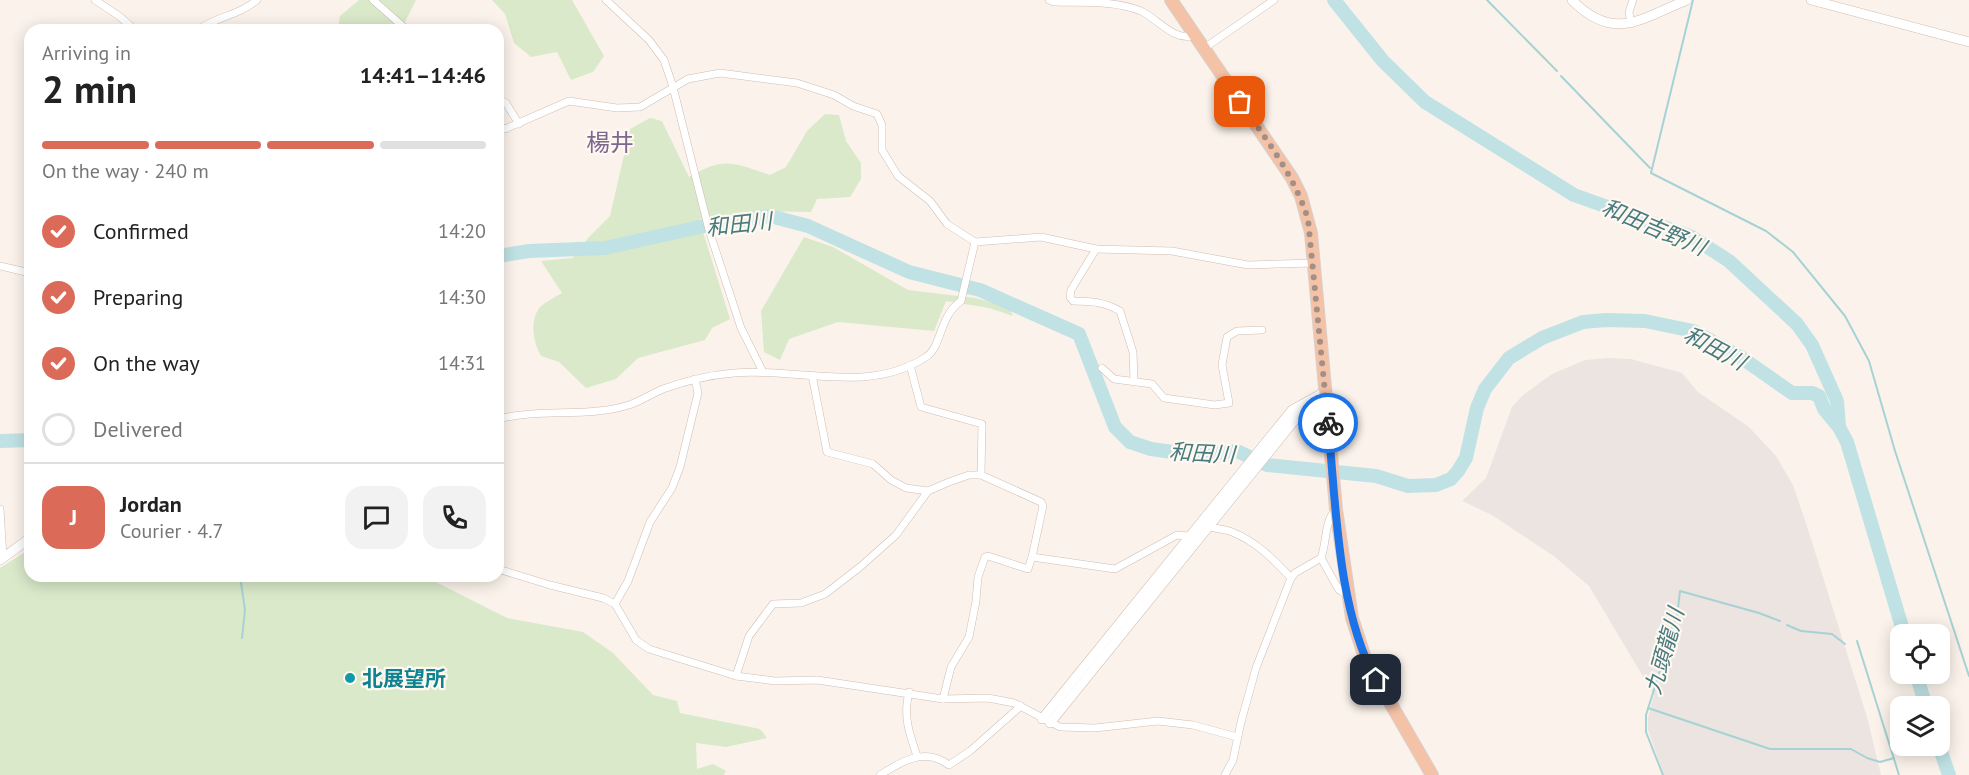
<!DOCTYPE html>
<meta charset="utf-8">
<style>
:root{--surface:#fff;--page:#f2f2f2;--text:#222;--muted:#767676;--line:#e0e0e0;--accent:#dc6a59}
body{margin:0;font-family:"PT Sans","Noto Sans JP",sans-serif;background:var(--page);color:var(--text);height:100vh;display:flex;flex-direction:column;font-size:22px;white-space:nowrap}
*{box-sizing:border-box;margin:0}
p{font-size:20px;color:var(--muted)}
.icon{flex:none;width:33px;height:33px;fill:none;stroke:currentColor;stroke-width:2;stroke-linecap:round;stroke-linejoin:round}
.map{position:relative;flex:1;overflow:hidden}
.side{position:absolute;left:24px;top:24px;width:480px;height:558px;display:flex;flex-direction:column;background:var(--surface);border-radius:18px;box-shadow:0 3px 15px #0003}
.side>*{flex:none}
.tools{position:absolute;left:1890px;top:624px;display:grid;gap:12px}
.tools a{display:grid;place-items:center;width:60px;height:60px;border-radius:12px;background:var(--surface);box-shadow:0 3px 15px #0003;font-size:30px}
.pin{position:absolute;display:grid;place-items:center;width:51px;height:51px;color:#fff;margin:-26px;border-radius:12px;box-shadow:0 3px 9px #0006}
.courier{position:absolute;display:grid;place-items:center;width:60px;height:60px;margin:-30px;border:4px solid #1a73e8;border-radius:50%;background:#fff;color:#222;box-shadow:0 2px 8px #0007}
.overview em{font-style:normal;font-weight:700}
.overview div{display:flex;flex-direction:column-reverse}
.overview{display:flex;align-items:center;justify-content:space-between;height:102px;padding:0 18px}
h1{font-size:39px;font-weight:700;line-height:45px}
.bar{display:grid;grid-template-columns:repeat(4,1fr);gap:9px 6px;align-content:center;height:72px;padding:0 18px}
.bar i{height:8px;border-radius:4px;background:var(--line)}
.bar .active{background:var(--accent)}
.bar p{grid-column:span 4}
.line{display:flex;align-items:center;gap:15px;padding:0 18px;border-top:2px solid var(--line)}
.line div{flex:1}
.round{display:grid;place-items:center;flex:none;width:63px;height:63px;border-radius:18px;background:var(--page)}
ol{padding:0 18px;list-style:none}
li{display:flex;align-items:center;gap:18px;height:66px}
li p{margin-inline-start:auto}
li .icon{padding:6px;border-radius:50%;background:var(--accent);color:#fff;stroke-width:4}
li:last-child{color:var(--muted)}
li i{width:33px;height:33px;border:3px solid var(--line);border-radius:50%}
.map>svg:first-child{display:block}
</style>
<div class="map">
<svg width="1969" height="775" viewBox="0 0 1969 775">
<rect width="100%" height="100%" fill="#fbf3eb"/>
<path fill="#ebe4e0" d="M1608,358l23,1 51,14 16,19 51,35 27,29 17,29 14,41 60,191 14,58h-217l-16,-45v-13l6,-22 -65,-109 -34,-29 -63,-42 -30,-14 24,-23 26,-71 11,-12 29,-21 33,-14z"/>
<g fill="#d9e9c9">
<path d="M359,0h57l-15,30h-63l2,-14z"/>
<path d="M492,0h80l32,56 -11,16 -22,8 -14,-28 -26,5 -17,-14 -9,-29z"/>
<path d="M825,114l14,1 7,26 15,22v16l-11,18 -33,2 -6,13c-38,-2 -74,1 -112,7l31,100 -18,9 -7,12 -67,18 -22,21 -30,9 -27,-26 -18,-6c-8,-14 -12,-37 0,-50 6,-5 14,-9 21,-13l-21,-32 32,-3 16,-21 21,-21 20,-87 20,-11 12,3 27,56c36,-21 44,-14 81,-2l16,-8 21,-36z"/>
<path d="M804,237l29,10 75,43 67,8 34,9 4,9 -24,-8 -43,-7 -12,30 -96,-9 -49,17 -9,21 -16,-8 -3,-41z"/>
<path d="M30,549v27h394l83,42 76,14 30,21 40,42 24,6 3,12 80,16 7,9 -41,9 -30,-4 1,26 16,-5 13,7 -2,4h-724v-207z"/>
</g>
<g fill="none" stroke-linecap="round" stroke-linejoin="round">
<g stroke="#a7d2d5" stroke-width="2">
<path d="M1487,0l70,71"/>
<path d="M1693,0l-42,173 115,58 27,21 52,64 24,45 26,90 74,225"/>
<path d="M1561,76l89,92"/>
<path d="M240,576l5,34 -3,28"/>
<path d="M1787,625l14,6 31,3 13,10"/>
<path d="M1857,641l42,134"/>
<path d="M1648,708l122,41h81l16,9 13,4 14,-4"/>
<path d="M1663,775l-17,-43v-17l19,-60 3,-18 9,-20 3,-26 79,22 21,8"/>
</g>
<g stroke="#c0e2e4" stroke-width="14">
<path d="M1334,0l49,61 42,41 149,93 118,42 37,24 68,63 15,21 25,56 2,26 8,15 57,192"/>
<path d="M498,256l31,-5 76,-3 108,-24 57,-8 38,10 101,46 71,18 99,44 36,93 15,15 21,7 44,6 42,-4 30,14 109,11 32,10 28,-1 15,-6 7,-8 8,-13 11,-50 8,-19 24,-31 33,-20 41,-16 23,-2 39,1 48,10 49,27 50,35h20l7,3 5,13 15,18"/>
<path d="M0,441l30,-1"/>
<path d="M1916,674l10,32"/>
<path d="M1939,746l10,29"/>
</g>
<g stroke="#cfbdb3" stroke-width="8">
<g id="minor">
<path d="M95,0l24,16 16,14"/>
<path d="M373,0l34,30"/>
<path d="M606,0l43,40 15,20 9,27 36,143 32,98 22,44"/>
<path d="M1049,0l5,2c30,1 59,-2 87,9 17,8 34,32 54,24"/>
<path d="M1631,24l-2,-12 4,-12"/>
<path d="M198,30c21,-15 38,-13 59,-30"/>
<path d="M1203,49l71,-49"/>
<path d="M498,99l8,4 13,21"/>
<path d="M498,126l7,3 64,-28 48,7 23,-1 48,-28 32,-6 77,10 37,12 19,11 24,8 5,11v25l16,26 32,25 17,23 28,18 66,-5 55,12 76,2 76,14 66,-2"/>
<path d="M1096,249l-25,41 -1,7 3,4c19,0 31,1 47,10l13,41 1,29"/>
<path d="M0,266l30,7"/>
<path d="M910,365l11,42 61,17 -1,51"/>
<path d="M1102,368l12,11 38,5 12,14 51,7 14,-2 -7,-38 5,-28 10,-6 25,-1"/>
<path d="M812,375l15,77 46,12 18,16 15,8 22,3"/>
<path d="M498,419c43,-11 90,-1 131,-14 12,-4 22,-11 34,-16 22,-8 46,-14 71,-16 63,-6 134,22 192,-16 16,-10 13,-41 35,-56l14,-59"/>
<path d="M0,509l3,49"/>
<path d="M1335,510c-11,13 -8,32 -14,48l18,32 9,5"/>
<path d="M1205,526c8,3 18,2 27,6 25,10 41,27 59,46"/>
<path d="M498,569l52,16 53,13 12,6 21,36 13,9 87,27 39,5 42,-1 126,19 45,-1 26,5 46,24 35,1 63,-7 35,4 44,12"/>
<path d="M615,604l13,-23 22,-59 22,-34 8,-21 18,-74 -3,-14"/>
<path d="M736,676l13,-40 24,-32 28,-1 24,-9 35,-27 36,-32 32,-44 21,-9 20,-7h12l60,27 2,4 -11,51 83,12 62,-34 11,1"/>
<path d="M909,692c-6,24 0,41 8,64"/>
<path d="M943,699l8,-32 18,-30 7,-36 2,-24 7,-20 3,-1 40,13 4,-12"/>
<path d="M880,775c22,-14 45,-28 69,-10l21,-14 51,-45"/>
<path d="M1225,775l8,-15 8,-38 15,-54 35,-90 4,-5 26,-15"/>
</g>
</g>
<g stroke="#cfbdb3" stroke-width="10">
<g id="tertiary">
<path d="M1572,0c42,43 70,18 115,0"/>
<path d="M1811,0l158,42"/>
<path d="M0,560l30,-22"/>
<path d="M1042,719l250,-309 33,-18"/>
<path d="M1050,723l261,-323"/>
</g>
</g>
<g stroke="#d8d1ce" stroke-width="14">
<path id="trunk" d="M1171,0l121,178 9,18 10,37 25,276 16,109 14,43 66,114"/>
</g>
<use href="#minor" stroke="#fff" stroke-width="7"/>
<use href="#tertiary" stroke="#fff" stroke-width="9"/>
<use href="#trunk" stroke="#f3c2a7" stroke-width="12"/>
</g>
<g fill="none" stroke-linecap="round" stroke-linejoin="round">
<path stroke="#a48f86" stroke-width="6" stroke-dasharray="0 10.8" d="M1240,102c26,37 54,73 68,117l20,204"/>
<path stroke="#1a73e8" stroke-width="8" d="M1328,423c8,80 9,186 48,257"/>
</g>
<circle fill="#0f9aa8" stroke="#fef8f1" stroke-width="2" cx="350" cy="678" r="6"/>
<g text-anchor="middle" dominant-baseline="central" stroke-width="4.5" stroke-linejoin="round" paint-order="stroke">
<g font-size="21" font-weight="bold" fill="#0d838f" stroke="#fef8f1" text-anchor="start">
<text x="362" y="678">北展望所</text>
</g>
<g font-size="22" font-style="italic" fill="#477b7f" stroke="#fef8f1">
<text transform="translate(739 224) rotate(-6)">和田川</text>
<text transform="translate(1654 227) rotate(23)">和田吉野川</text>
<text transform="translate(1715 348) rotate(28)">和田川</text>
<text transform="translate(1202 453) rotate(3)">和田川</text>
<text transform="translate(1664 651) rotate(-74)">九頭龍川</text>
</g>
<g font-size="24" fill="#7e6790" stroke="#fef8f1">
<text x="610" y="142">楊井</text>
</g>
</g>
</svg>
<div class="tools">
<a><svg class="icon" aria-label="locate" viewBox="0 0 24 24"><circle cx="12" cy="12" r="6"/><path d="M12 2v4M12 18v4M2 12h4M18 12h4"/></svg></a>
<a><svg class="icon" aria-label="layers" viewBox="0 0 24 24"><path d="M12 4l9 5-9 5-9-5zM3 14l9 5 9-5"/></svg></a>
</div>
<div class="pin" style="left:1240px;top:102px;background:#ea580c"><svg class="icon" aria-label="bag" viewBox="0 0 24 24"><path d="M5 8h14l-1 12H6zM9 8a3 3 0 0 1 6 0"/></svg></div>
<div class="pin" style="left:1376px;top:680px;background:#1f2937"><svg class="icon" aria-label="home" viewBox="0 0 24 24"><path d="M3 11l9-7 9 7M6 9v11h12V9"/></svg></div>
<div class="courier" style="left:1328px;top:423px"><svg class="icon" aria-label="bike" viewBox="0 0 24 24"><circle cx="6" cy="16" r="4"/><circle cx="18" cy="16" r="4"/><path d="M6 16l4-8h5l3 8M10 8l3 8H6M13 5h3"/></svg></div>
<section class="side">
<div class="overview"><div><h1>2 min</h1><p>Arriving in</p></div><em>14:41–14:46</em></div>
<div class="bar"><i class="active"></i><i class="active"></i><i class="active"></i><i></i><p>On the way · 240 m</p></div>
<ol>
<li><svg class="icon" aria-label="check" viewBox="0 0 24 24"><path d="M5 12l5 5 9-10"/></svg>Confirmed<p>14:20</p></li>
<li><svg class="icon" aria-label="check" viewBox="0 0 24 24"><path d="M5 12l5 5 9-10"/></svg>Preparing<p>14:30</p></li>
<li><svg class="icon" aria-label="check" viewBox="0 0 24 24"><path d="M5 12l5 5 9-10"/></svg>On the way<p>14:31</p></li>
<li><i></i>Delivered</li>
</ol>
<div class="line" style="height:108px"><b class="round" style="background:var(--accent);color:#fff">J</b><div><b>Jordan</b><p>Courier · 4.7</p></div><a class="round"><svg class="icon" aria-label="chat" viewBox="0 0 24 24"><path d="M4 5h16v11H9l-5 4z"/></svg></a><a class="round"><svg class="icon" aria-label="phone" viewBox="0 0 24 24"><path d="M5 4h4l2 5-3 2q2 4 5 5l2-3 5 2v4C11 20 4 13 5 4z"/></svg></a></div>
</section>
</div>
